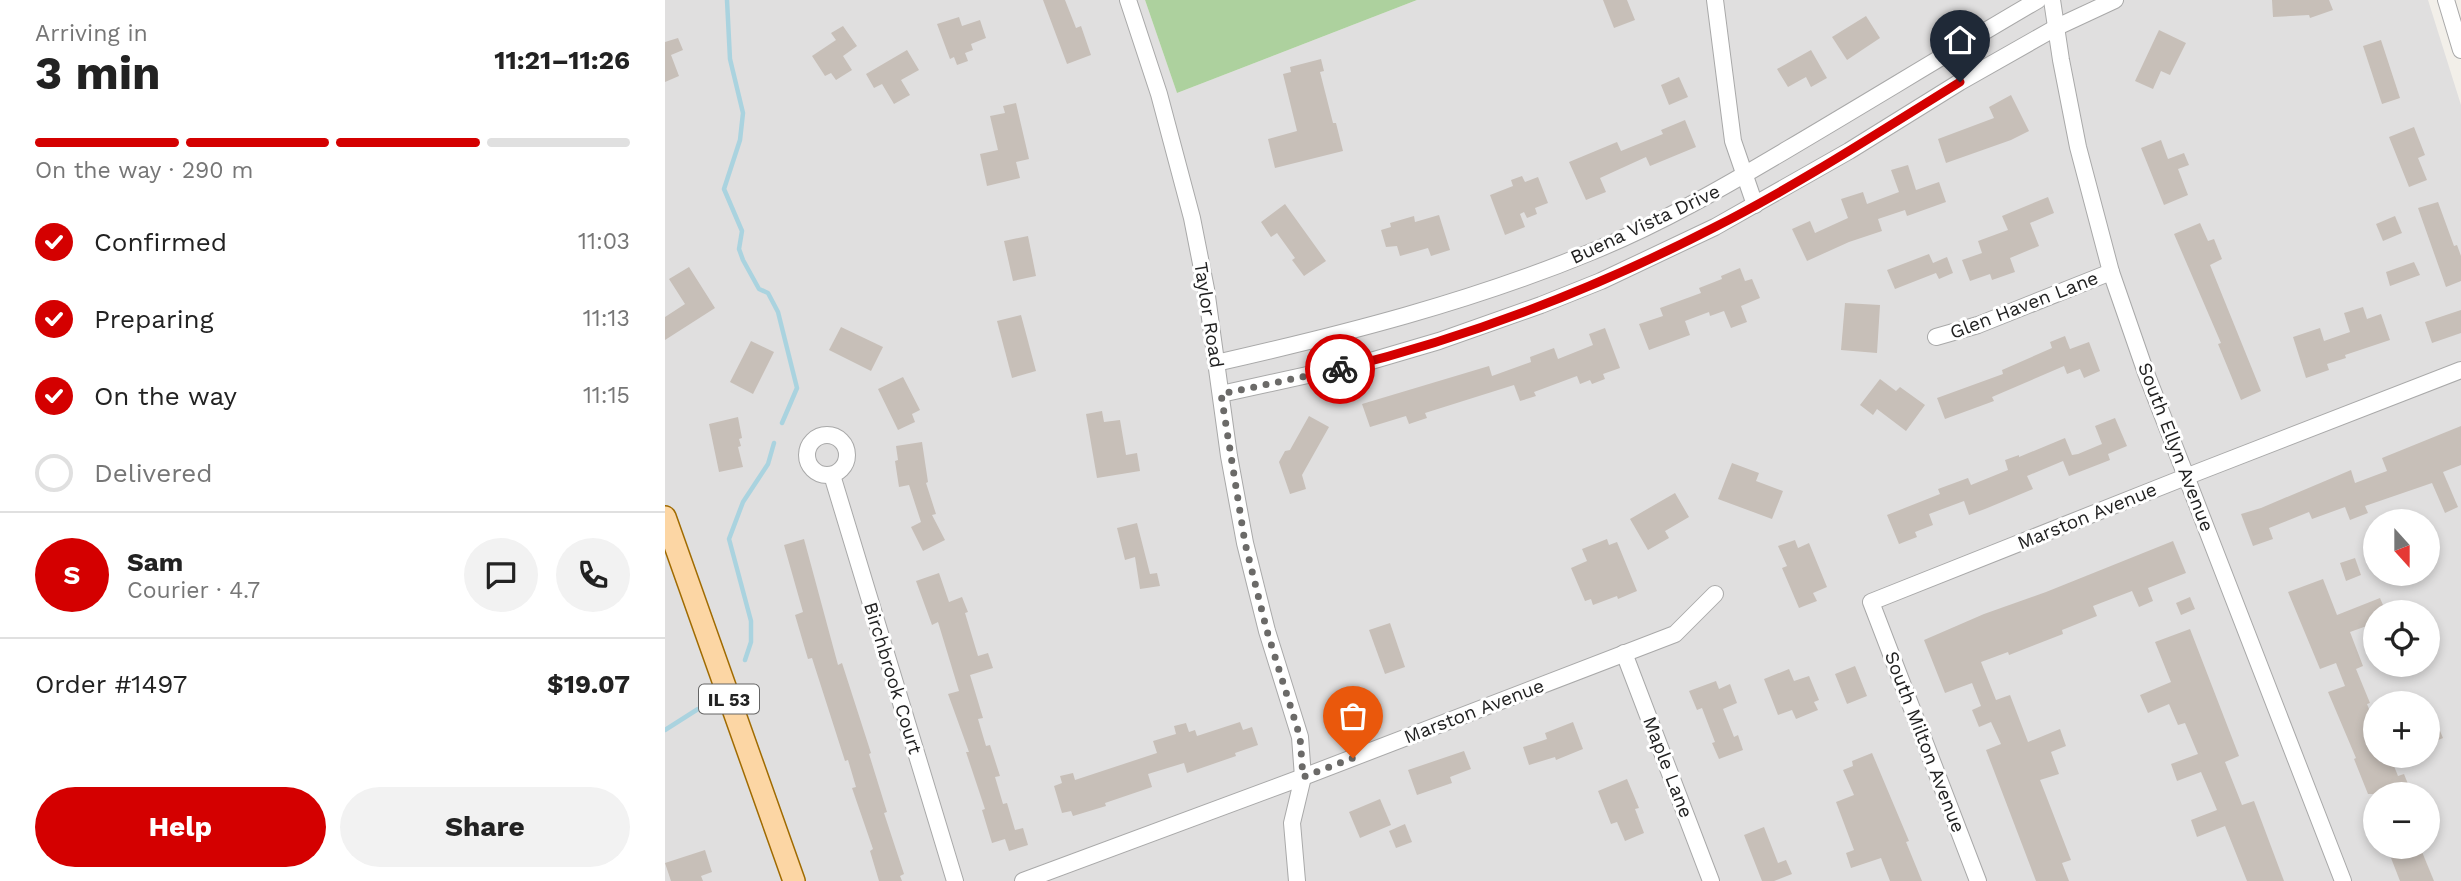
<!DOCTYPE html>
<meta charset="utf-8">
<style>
:root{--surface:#fff;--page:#f2f2f2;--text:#222;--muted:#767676;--line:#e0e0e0;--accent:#d40000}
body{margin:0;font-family:"Work Sans",sans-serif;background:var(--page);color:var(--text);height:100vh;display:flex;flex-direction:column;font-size:26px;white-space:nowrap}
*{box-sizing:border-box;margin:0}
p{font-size:23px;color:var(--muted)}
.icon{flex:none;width:38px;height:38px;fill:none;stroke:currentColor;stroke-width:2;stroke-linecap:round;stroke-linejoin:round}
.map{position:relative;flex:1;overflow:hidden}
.panel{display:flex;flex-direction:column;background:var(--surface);width:665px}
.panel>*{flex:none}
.needle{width:46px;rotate:159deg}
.controls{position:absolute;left:1698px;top:509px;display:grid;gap:14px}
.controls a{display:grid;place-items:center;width:77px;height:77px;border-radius:50%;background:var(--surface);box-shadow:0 4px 10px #0003;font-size:35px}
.pin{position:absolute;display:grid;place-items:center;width:60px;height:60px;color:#fff;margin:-72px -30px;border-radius:50% 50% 50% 0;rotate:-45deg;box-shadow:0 0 7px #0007}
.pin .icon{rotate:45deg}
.courier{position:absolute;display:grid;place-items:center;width:70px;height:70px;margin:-35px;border:5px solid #d40000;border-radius:50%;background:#fff;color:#222;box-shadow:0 2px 9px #0007}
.headline em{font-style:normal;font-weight:700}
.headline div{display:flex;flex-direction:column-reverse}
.headline{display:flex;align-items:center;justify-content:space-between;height:119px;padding:0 35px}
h1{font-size:46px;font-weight:700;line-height:52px}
.bar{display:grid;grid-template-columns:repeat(4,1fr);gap:10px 7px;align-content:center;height:84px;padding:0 35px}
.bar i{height:9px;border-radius:5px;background:var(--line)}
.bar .current{background:var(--accent)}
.bar p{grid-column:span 4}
.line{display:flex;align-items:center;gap:18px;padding:0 35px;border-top:2px solid var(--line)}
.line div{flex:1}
.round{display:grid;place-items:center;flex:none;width:74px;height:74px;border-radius:37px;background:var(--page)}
ol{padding:0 35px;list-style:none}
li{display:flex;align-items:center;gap:21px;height:77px}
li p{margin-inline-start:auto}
li .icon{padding:7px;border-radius:50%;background:var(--accent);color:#fff;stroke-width:4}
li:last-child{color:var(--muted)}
li i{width:38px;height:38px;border:4px solid var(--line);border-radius:50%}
.cta{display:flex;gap:14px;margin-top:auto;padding:14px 35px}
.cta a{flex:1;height:80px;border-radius:42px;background:var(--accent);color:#fff;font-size:28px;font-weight:700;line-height:80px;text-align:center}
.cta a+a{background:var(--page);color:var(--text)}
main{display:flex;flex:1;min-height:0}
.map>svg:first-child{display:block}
</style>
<main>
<section class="panel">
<div class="headline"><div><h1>3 min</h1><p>Arriving in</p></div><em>11:21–11:26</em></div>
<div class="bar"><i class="current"></i><i class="current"></i><i class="current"></i><i></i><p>On the way · 290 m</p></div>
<ol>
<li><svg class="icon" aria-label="check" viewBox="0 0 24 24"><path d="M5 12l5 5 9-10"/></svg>Confirmed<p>11:03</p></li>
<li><svg class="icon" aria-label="check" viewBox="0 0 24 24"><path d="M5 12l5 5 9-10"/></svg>Preparing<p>11:13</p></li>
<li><svg class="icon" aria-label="check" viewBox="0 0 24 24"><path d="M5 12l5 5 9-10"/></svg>On the way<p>11:15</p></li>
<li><i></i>Delivered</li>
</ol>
<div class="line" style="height:126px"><b class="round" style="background:var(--accent);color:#fff">S</b><div><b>Sam</b><p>Courier · 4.7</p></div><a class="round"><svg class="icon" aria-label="chat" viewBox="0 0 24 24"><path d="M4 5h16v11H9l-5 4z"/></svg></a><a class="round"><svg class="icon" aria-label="phone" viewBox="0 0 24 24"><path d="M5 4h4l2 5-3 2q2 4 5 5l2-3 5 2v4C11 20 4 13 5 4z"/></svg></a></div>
<div class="line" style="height:91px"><div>Order #1497</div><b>$19.07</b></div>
<div class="cta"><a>Help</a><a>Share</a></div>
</section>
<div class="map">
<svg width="1796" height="881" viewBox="0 0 1796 881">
<rect width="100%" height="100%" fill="#f2efe9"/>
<path fill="#e0dfdf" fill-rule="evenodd" d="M0,0h480l32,93 240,-93h1011l33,105v776h-1796zM1710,522h52v52h-52zM1710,612h52v53h-52zM1710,704h52v52h-52zM1710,794h52v53h-52z"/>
<path fill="#add19e" d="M480,0h272l-240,93z"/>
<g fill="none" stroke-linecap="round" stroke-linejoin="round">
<g stroke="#aad3df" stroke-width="4.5">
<path d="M62,0l3,59 13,54 -3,27 -16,49 18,42 -3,18 4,11 16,29 9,4 10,19 19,76 -15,35"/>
<path d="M80,660l6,-18v-21l-22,-82 14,-37 25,-38 6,-21"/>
<path d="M0,730l33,-21"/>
</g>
</g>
<g fill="#c7bfb8">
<path d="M378,0h22l11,28 5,-2 10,29 -24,9z"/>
<path d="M938,0h24l8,20 -21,8z"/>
<path d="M1607,0h57l4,10 -23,8 -1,-3 -36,2z"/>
<path d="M1201,16l14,22 -33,22 -15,-23z"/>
<path d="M294,17l3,9 18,-6 6,18 -15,6 2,6 -8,3 3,8 -11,4 -3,-8 -4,2 -13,-35z"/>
<path d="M178,26l14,20 -14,10 9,14 -16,10 -5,-7 -6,3 -13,-20 24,-16 -5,-7z"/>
<path d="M1494,30l27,13 -16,32 -9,-4 -8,18 -18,-8z"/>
<path d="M13,38l5,12 -12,5 8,21 -14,6v-40z"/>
<path d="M1716,40l19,58 -18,6 -19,-58z"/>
<path d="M242,50l12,20 -18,10 9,15 -16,9 -12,-20 -8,4 -8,-14z"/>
<path d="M1146,50l16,28 -16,9 -5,-10 -18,10 -11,-18z"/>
<path d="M656,59l3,12 -4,1 13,51h3l7,28 -68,17 -7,-29 29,-8 -14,-57 8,-2 -1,-5z"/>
<path d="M1014,77l9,20 -19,8 -8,-20z"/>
<path d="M1346,95l18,36 -18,9 -65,23 -8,-24 56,-21 -5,-11z"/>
<path d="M351,103l13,56 -13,3 4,16 -33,8 -7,-32 18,-4 -8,-34 15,-3 -2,-7z"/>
<path d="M1020,120l11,27 -46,19 -4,-9 -46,21 6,14 -20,8 -17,-38 48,-20 4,9 42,-17 -2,-4z"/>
<path d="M1749,127l11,28 -7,3 9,22 -18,7 -20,-50z"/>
<path d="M1496,140l7,19 16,-6 5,12 -11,4 10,26 -24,10 -23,-57z"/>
<path d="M1243,165l8,25 23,-8 7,20 -39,14 -2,-6 -27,9 4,12 -33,11 -42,19 -15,-32 18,-8 5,12 33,-15 -7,-19 22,-7 4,12 32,-12 -8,-22z"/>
<path d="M857,176l3,6 13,-5 10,26 -13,5 2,6 -10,4 -3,-6 -4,2 5,13 -20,8 -15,-40 23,-9 -2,-6z"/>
<path d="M1383,197l6,16 -24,10 9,23 -29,12 5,14 -23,8 -2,-6 -20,7 -8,-21 20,-7 -4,-12 30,-11 -6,-14z"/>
<path d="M1773,202l16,44 3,-1 4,11v25l-15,6 -28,-79z"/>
<path d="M620,204l41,57 -22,15 -12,-16 3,-2 -18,-25 -6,4 -10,-15z"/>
<path d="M774,215l11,35 -19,6 -3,-8 -28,8 -3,-10 -11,1 -5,-17 10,-3 -1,-4 24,-7 1,6z"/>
<path d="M1730,216l7,17 -19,8 -7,-17z"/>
<path d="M1535,223l8,18 6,-2 8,20 -12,6 51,126 -20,9 -23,-56 3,-1 -47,-109z"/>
<path d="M363,236l8,40 -23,5 -9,-40z"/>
<path d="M1264,254l4,9 14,-6 6,16 -14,6 -3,-6 -41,16 -8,-19z"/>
<path d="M1749,262l6,13 -30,11 -4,-14z"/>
<path d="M24,267l26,41 -50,32v-23l20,-13 -16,-25z"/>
<path d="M1075,268l5,13 7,-2 8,19 -19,8 6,16 -16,6 -7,-17 -14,5 -1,-4 -24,9 5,14 -41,15 -10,-26 24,-8 -3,-8 41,-15 -2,-5 23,-9 -1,-3z"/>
<path d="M1180,303l35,2 -3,48 -36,-3z"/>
<path d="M1698,307l4,12 14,-5 9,26 -45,15 1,3 -19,6 2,6 -23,8 -13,-41 27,-9 4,13 26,-9 -6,-19z"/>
<path d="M1796,310v23l-29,10 -7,-21z"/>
<path d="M356,315l15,56 -24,7 -15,-57z"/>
<path d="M176,327l42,20 -12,24 -42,-21z"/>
<path d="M940,328l15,40 -17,6 2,5 -13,5 -2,-4 -10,4 -3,-8 -43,16 2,4 -16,5 -6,-16 -89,28 2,5 -18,6 -3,-8 -36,11 -8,-23 127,-38 3,10 39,-14 -1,-5 24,-9 4,11 35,-14 -4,-11z"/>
<path d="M1400,336l5,13 19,-7 11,29 -16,7 -4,-9 -13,5 -3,-8 -72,31 2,4 -49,18 -8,-21 66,-24 -1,-4 50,-22 -2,-6z"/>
<path d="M86,341l23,11 -21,42 -23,-12z"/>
<path d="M238,377l17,33 -8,4 3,8 -17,8 -20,-41z"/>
<path d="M1215,379l16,12 4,-4 25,18 -19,26 -29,-22 -4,6 -13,-10z"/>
<path d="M437,411l2,11 16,-2 6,35 11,-2 3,18 -43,7 -11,-64z"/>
<path d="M644,416l20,11 -27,48 4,14 -16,5 -11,-32 6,-11 5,-1z"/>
<path d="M73,417l4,21 -3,1 2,7 -3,1 5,20 -24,5 -10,-48z"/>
<path d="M1450,418l12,28 -19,8 2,6 -41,16 -6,-15 -36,15 6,13 -48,20 -16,6 -5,-14 -35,13 4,11 -18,7 2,5 -18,7 -12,-29 53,-21 -2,-5 30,-11 3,7 37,-15 -3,-10 14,-5v2l46,-19 7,17 6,-1 24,-10 -7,-18z"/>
<path d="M1796,426v39l-18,7 15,35 -13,6 -13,-30 -67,23 3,7 -18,7 -5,-13 -33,12 -3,-7 -40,16 4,11 -20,7 -12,-32 20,-6 90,-38 4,13 32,-12 -5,-13z"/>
<path d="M257,442l6,40 -2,1 10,31 -4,1 13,25 -22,11 -12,-24 10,-5 -12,-37 -10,2 -4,-26 3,-1 -2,-14z"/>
<path d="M1067,463l27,10 -3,8 27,10 -11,28 -54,-20z"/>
<path d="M1010,493l14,24 -24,14 4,7 -21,12 -18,-31z"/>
<path d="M472,523l13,51 7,-1 3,13 -20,3 -5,-32 -10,3 -8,-32z"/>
<path d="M139,539l34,126 4,-2 29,90 -2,1 18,58 -3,1 20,61 -4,2 2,5h-23l-9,-30 3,-2 -21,-61 4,-1 -8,-27 -3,1 -33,-103 -4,1 -13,-44 8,-3 -19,-67z"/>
<path d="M942,539l2,6 8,-3 20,49 -19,8 -1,-3 -24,9 -2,-6 -6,2 -14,-33 16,-7 -5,-12z"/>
<path d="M1130,540l3,8 11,-5 18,44 -14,6 4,8 -18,7 -17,-40 5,-2 -9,-20z"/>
<path d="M1508,541l13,32 -38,15 5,13 -14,6 -7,-16 -39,15 4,10 -35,14 1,4 -54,21 -1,-3 -27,10 15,38 14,-5 18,47 32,-13 6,17 -15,6 8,22 -19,6 31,80 -9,3 7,18h-33l-50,-131 15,-6 -10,-22 -12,5 -7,-17 9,-4 -9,-23 -27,10 -21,-53 60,-26 62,-22z"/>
<path d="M1690,558l6,17 -15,6 -6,-18z"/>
<path d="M274,573l10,29 13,-5 6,15 -3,1 13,43 10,-3 5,15 -23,7 13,43 -5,1 8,27 4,-1 10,31 -5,1 8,27 4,-1 8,27 8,-2 5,17 -19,6 -4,-12 -13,4 -10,-33 3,-1 -19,-57h3l-21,-58 11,-3 -21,-69 -6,3 -16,-44z"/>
<path d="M1658,579l14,36 43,-17 6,14h-11v11l-25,9 13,34 -7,3 14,34 -3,1 8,20v32h15l8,20 6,-2 8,20h-44l-14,-35 2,-1 -28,-66 17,-6 -9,-23 -16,6 -32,-77z"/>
<path d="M1525,597l5,12 -14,6 -5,-12z"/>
<path d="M725,623l15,44 -20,7 -16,-44z"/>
<path d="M1525,629l49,127 -14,6 17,43 12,-4 30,80h-37l-22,-55 -28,11 -6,-17 26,-10 -16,-38 -24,9 -6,-17 27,-10 -13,-31 -7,2 -9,-21 -21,9 -8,-18 31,-13 -16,-40z"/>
<path d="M1190,666l12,30 -20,8 -12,-30z"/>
<path d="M1124,669l5,12 15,-5 10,24 -5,2 4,8 -22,9 -4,-9 -14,5 -14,-36z"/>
<path d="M1051,681l3,8 11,-5 7,19 -14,6 11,28 4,-2 5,15 -24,9 -7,-16 3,-1 -13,-34 -5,2 -8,-19z"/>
<path d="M575,722l3,8 9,-3 6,18 -23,8 1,3 -49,17 -3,-10 -36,11 4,13 -47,16 1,3 -33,10 -2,-5 -9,2 -8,-27 8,-3 -2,-7 13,-3 2,7 82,-27 -4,-12 23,-7 -2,-8 12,-3 3,9 6,-2 2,6z"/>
<path d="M908,722l10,27 -27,11 -1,-3 -26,8 -6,-18 24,-8 -2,-6z"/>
<path d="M1773,726l5,12 -16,7v-15z"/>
<path d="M799,751l7,18 -21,8 2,6 -35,12 -9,-25z"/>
<path d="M1207,753l37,88 -3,1 16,39h-32l-9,-23 -30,10 -5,-15 8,-3 -18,-48 18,-7 -11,-25 10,-4 -1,-5z"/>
<path d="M962,779l12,29 -4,1 9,24 -19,8 -8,-19 -6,2 -13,-33z"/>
<path d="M715,799l11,26 -31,13 -11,-26z"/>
<path d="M740,824l7,18 -16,6 -7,-17z"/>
<path d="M1099,827l14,36 8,-3 6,14 -18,7h-12l-18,-46z"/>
<path d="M1755,847l14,34h-34l-9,-23z"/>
<path d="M40,850l7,22 -11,4 2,5h-32l-6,-18z"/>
</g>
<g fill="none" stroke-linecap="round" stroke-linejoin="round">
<g stroke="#a9a9a9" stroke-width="18">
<g id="minor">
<path d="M463,0l31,94 33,124 14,71 23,167 16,87 22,88 33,106 3,40 -11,46 5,58"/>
<path d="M1050,0l18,141 22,64"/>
<path d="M1387,0l9,60 17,87 33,125 35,101 197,508"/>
<path d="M1781,0l15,50"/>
<path d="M1271,337l42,-12 133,-53"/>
<path d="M551,363c128,-29 254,-61 375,-111 69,-28 133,-65 197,-103 83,-49 166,-100 250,-149"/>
<path d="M556,394l150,-33 68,-20 102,-36 60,-24 114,-54 134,-76 111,-69 97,-55 58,-27"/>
<circle cx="162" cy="455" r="20"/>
<path d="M167,475l123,406"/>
<path d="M959,653l87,228"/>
<path d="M358,881l280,-104 372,-143 40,-40"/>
<path d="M1313,881l-107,-279 317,-126 273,-106"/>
</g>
</g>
<g stroke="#a06b00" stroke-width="24">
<path id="major" d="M0,517l129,364"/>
</g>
<use href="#minor" stroke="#fff" stroke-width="16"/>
<use href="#major" stroke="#fcd6a4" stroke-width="21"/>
</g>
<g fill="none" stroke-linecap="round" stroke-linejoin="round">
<path stroke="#6b6a68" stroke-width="7" stroke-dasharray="0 12.6" d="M675,369l-119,25 24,149 22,88 33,106 3,40 50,-19"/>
<path stroke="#d40000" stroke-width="9" d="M675,369c129,-32 255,-80 373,-141 85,-43 166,-96 247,-146"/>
</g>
<g text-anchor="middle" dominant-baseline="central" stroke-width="6" stroke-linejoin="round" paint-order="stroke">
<rect fill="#fff" stroke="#646464" stroke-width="2" x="34" y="684.5" width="60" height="29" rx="5"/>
<g font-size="18" font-weight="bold" fill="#222">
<text x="64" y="699">IL 53</text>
</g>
<g font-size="19" fill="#222" stroke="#fff">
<text transform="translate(980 224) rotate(-25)">Buena Vista Drive</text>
<text transform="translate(1359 305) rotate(-21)">Glen Haven Lane</text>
<text transform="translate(544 315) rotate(81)">Taylor Road</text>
<text transform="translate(1511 447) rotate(69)">South Ellyn Avenue</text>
<text transform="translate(1422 516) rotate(-22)">Marston Avenue</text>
<text transform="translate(228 678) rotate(73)">Birchbrook Court</text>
<text transform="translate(809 711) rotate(-21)">Marston Avenue</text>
<text transform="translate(1260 742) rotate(69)">South Milton Avenue</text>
<text transform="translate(1003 767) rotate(69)">Maple Lane</text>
</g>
</g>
</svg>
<div class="controls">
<a><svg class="needle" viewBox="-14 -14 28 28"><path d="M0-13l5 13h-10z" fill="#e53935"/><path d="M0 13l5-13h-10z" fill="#767676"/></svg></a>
<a><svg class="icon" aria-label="locate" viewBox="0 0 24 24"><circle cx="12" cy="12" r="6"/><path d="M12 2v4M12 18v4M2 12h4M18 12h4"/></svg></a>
<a>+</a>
<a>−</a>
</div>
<div class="pin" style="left:688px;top:758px;background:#ea580c"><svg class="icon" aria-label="bag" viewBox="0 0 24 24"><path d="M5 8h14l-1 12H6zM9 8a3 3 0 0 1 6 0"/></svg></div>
<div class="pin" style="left:1295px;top:82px;background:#1f2937"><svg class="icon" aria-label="home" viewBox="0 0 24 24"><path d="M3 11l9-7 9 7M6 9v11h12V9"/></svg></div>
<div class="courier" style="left:675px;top:369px"><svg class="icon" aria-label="bike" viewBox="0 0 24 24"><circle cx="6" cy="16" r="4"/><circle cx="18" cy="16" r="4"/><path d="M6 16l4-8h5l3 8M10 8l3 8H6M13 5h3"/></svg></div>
</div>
</main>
